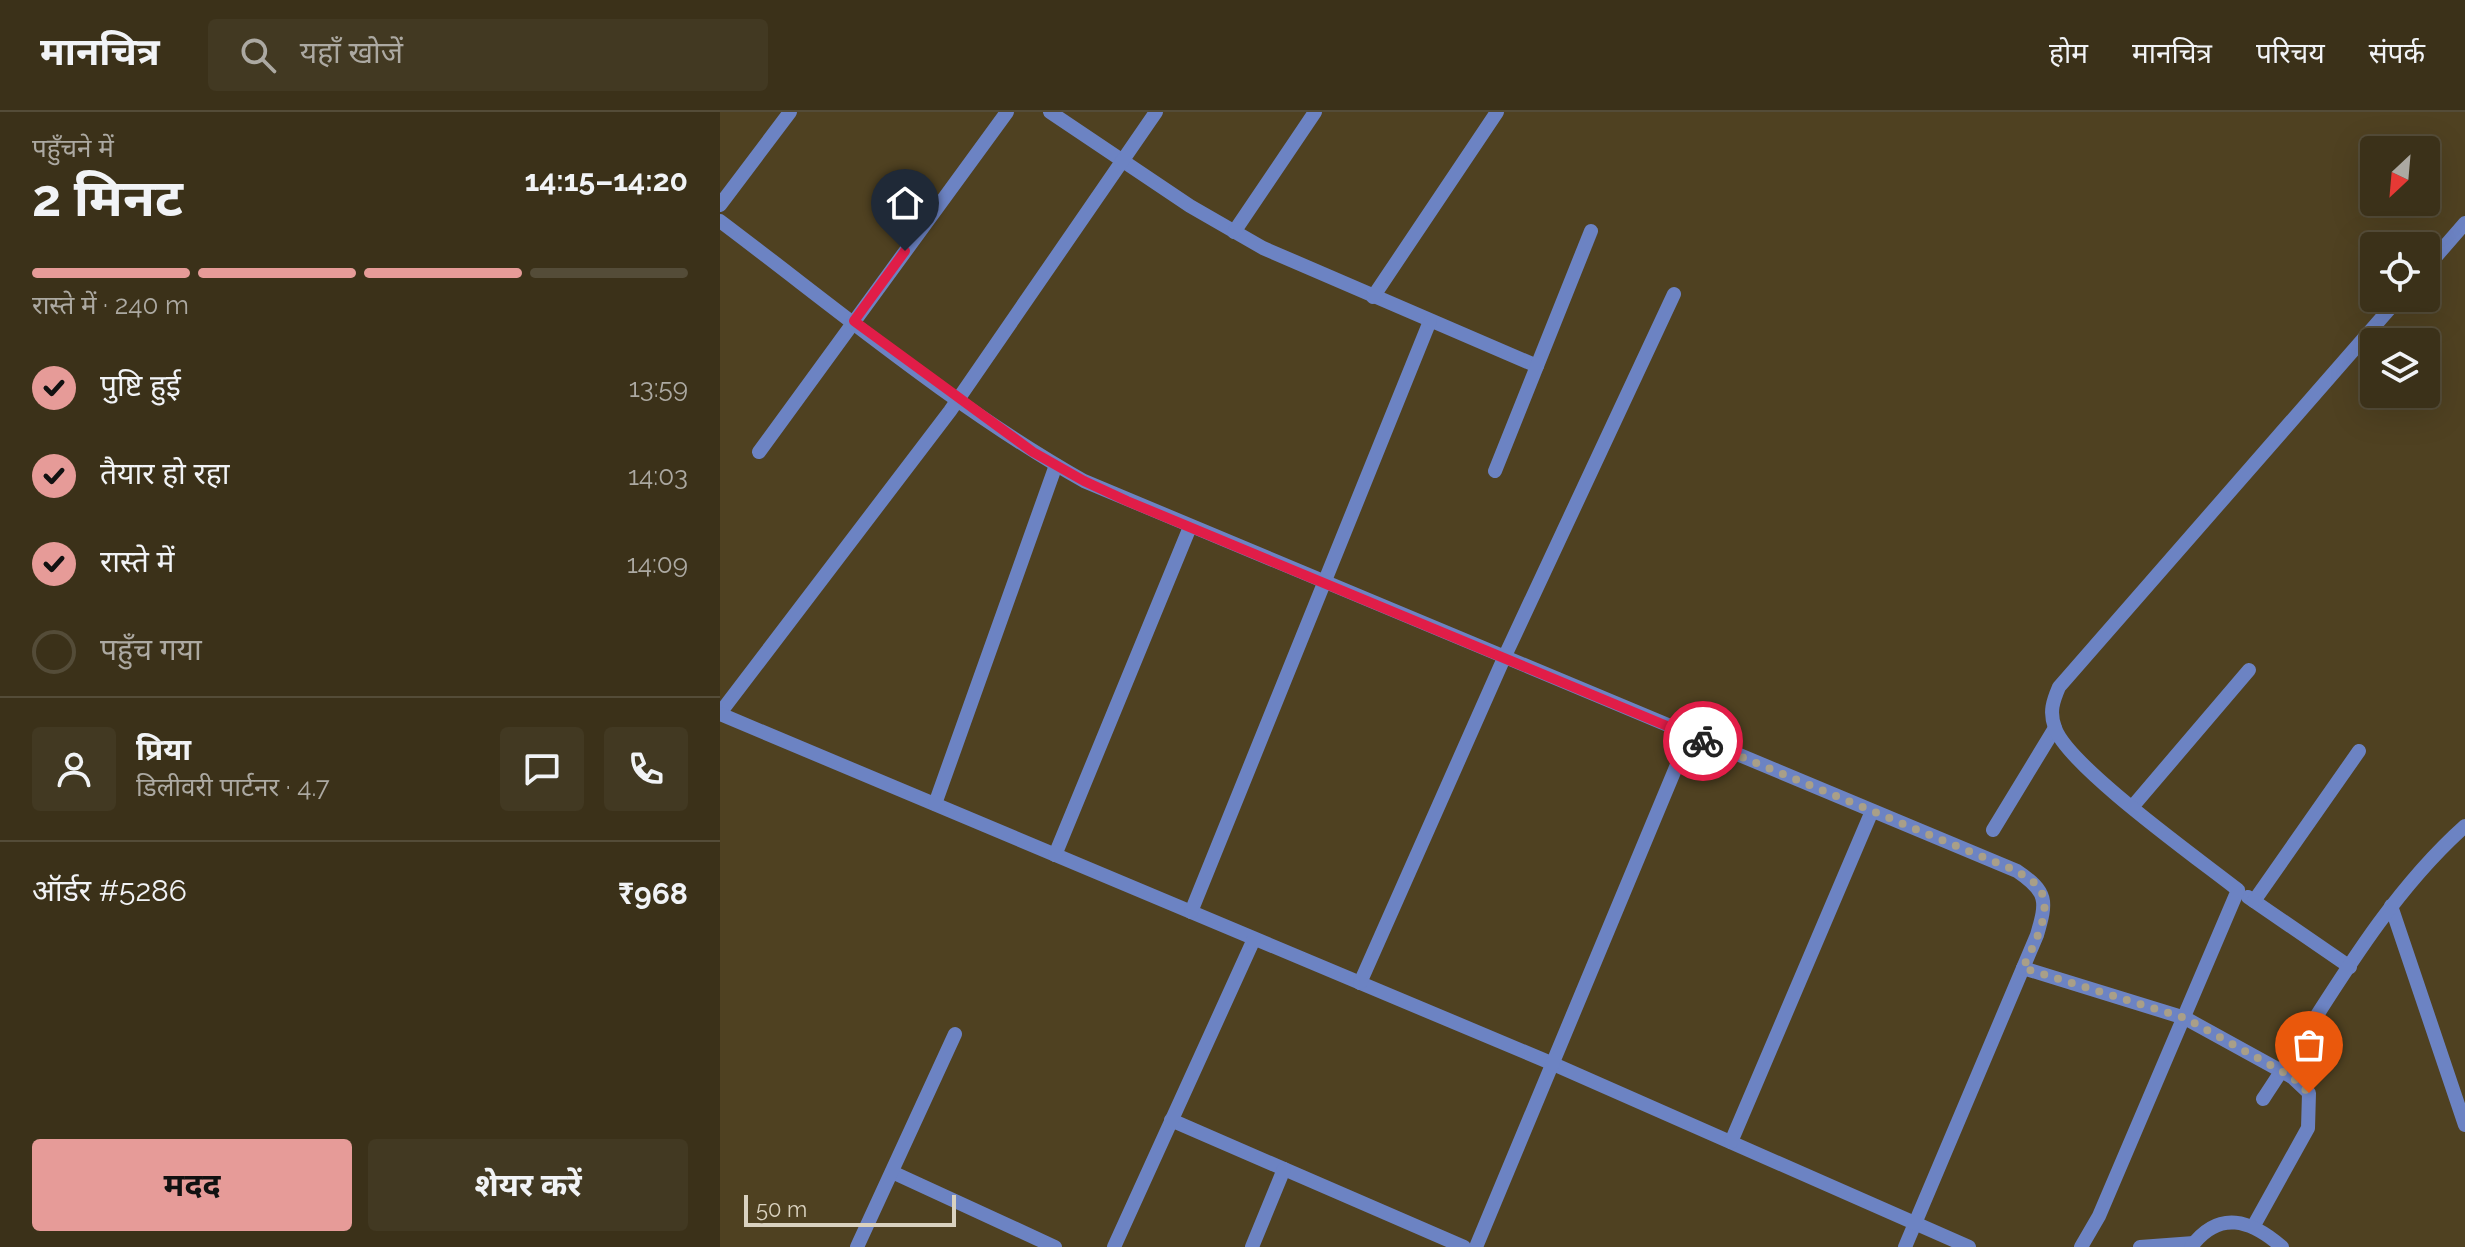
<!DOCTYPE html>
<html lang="hi">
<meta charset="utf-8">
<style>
:root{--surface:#3b3119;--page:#423922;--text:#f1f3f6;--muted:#aca9a2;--line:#544c38;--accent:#e69b98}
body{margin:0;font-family:Raleway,"Noto Sans Devanagari",sans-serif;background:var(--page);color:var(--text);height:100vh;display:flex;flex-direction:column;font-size:30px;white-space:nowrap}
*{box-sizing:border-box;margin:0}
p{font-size:26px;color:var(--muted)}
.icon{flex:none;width:44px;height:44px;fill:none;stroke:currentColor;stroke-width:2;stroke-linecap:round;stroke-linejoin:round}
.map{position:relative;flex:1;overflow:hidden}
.drawer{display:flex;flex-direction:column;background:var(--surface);width:720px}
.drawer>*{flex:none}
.needle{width:52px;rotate:206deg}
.controls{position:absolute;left:1640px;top:24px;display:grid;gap:16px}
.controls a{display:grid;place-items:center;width:80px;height:80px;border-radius:8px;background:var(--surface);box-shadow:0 8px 32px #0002,0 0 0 2px var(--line);font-size:40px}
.scale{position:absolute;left:24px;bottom:20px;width:212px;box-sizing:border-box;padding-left:8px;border:4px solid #dad2c0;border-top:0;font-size:22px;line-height:28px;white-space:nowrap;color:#dad2c0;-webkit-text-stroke:6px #4f4121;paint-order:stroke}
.pin{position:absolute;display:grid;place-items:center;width:68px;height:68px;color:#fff;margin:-82px -34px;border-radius:50% 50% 50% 0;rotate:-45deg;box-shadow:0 0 8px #0007}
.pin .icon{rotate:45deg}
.courier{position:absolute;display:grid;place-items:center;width:80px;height:80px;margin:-40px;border:6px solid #e11d48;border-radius:50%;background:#fff;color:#222;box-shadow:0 2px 10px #0007}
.head em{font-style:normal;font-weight:700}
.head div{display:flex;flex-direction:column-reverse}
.head{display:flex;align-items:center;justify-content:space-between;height:136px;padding:0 32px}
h1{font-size:52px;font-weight:700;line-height:60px}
.bar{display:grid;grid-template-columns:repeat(4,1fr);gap:12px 8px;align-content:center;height:96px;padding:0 32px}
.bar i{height:10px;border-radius:6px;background:var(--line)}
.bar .active{background:var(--accent)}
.bar p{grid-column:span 4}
.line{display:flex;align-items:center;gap:20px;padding:0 32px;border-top:2px solid var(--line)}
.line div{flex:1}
.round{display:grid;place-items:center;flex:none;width:84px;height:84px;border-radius:8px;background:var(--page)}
ol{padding:0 32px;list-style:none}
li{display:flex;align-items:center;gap:24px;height:88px}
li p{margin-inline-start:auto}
li .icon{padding:8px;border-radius:50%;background:var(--accent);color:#111;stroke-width:4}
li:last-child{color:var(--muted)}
li i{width:44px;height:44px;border:4px solid var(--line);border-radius:50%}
.button{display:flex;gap:16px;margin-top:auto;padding:16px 32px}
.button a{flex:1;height:92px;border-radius:8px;background:var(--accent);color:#111;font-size:32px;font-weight:700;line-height:92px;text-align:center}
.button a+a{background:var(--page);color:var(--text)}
header{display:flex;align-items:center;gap:48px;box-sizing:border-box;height:112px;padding:0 40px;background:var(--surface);border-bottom:2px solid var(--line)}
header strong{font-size:38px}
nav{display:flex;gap:44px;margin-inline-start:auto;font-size:28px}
.search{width:560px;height:72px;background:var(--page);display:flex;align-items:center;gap:20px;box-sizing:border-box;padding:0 28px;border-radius:8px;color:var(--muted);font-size:30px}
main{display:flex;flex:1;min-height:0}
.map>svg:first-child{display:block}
</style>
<header>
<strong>मानचित्र</strong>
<div class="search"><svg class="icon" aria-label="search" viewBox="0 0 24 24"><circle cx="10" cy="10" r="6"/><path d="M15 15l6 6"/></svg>यहाँ खोजें</div>
<nav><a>होम</a><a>मानचित्र</a><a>परिचय</a><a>संपर्क</a></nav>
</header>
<main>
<section class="drawer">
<div class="head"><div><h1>2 मिनट</h1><p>पहुँचने में</p></div><em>14:15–14:20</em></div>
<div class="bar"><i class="active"></i><i class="active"></i><i class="active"></i><i></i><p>रास्ते में · 240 m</p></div>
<ol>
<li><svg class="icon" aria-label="check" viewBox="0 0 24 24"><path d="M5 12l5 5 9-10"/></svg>पुष्टि हुई<p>13:59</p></li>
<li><svg class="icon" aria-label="check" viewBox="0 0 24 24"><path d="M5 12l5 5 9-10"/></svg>तैयार हो रहा<p>14:03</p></li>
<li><svg class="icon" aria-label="check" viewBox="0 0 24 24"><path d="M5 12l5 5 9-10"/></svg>रास्ते में<p>14:09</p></li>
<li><i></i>पहुँच गया</li>
</ol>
<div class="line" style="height:144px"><a class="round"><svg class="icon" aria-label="person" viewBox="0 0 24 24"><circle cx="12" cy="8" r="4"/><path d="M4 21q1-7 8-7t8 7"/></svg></a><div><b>प्रिया</b><p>डिलीवरी पार्टनर · 4.7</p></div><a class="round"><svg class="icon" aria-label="chat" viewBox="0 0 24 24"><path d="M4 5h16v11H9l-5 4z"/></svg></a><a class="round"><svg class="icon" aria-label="phone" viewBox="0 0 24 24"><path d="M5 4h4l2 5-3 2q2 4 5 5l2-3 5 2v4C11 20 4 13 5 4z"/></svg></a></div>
<div class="line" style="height:104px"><div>ऑर्डर #5286</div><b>₹968</b></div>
<div class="button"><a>मदद</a><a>शेयर करें</a></div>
</section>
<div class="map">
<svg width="1745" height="1135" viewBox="0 0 1745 1135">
<rect width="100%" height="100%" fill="#4f4121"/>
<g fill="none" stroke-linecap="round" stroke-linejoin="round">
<g stroke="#6c83c3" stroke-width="14">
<path d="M330,0l140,94 73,42 274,118"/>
<path d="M0,93l70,-93"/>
<path d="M0,109c117,88 236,188 364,260l933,390c31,21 30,30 20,64l-132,312"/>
<path d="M514,120l81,-120"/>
<path d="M1706,156l39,-45"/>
<path d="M653,185l124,-185"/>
<path d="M39,340l248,-340"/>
<path d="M775,359l96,-240"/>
<path d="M0,601l230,-302 206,-299"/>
<path d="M0,602l831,349 418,184"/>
<path d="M215,692l121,-339"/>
<path d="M1413,694l116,-136"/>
<path d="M1273,718l62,-102"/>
<path d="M335,743l135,-328"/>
<path d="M1528,785l102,70"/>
<path d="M1534,789l105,-150"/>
<path d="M1671,794l74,219"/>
<path d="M471,800l239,-591"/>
<path d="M1303,856l162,50 107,59 17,16 -1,35 -55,99"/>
<path d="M640,871l144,-325 170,-364"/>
<path d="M1543,987c63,-94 118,-198 202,-273"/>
<path d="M451,1008l293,127"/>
<path d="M1011,1030l141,-331"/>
<path d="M172,1060l163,75"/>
<path d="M137,1135l98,-213"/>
<path d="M394,1135l140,-308"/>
<path d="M532,1135l32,-78"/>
<path d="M756,1135l213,-511"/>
<path d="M1361,1135l18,-31 139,-326c-38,-30 -170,-124 -183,-162 -6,-16 -2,-27 4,-41l340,-389"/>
<path d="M1420,1135l54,-4"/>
<path d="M1471,1135c28,-38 60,-27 91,0"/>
</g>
</g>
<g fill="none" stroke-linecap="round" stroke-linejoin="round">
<path stroke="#a99f88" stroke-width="8" stroke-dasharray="0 14.4" d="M983,629l314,130c7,5 16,9 21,16 18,21 -6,60 -15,81l162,50 107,59 17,16"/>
<path stroke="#e11d48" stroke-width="10" d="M185,139l-51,70 179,131 51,29 43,20 576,240"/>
</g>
</svg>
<div class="controls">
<a><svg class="needle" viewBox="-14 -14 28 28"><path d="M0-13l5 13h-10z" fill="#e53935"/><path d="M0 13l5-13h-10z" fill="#aca9a2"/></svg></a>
<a><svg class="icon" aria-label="locate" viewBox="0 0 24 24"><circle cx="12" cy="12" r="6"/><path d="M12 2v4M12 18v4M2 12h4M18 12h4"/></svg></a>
<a><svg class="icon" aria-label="layers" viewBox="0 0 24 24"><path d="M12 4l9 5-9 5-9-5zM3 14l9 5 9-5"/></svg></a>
</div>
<div class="scale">50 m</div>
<div class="pin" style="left:1589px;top:981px;background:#ea580c"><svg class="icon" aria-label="bag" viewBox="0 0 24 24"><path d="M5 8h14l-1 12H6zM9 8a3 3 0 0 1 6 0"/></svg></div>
<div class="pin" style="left:185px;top:139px;background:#1f2937"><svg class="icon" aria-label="home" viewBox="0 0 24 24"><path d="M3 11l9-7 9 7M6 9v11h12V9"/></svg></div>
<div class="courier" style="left:983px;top:629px"><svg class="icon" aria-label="bike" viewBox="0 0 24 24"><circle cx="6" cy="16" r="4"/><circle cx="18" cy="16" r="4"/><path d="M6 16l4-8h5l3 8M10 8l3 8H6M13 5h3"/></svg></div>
</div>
</main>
